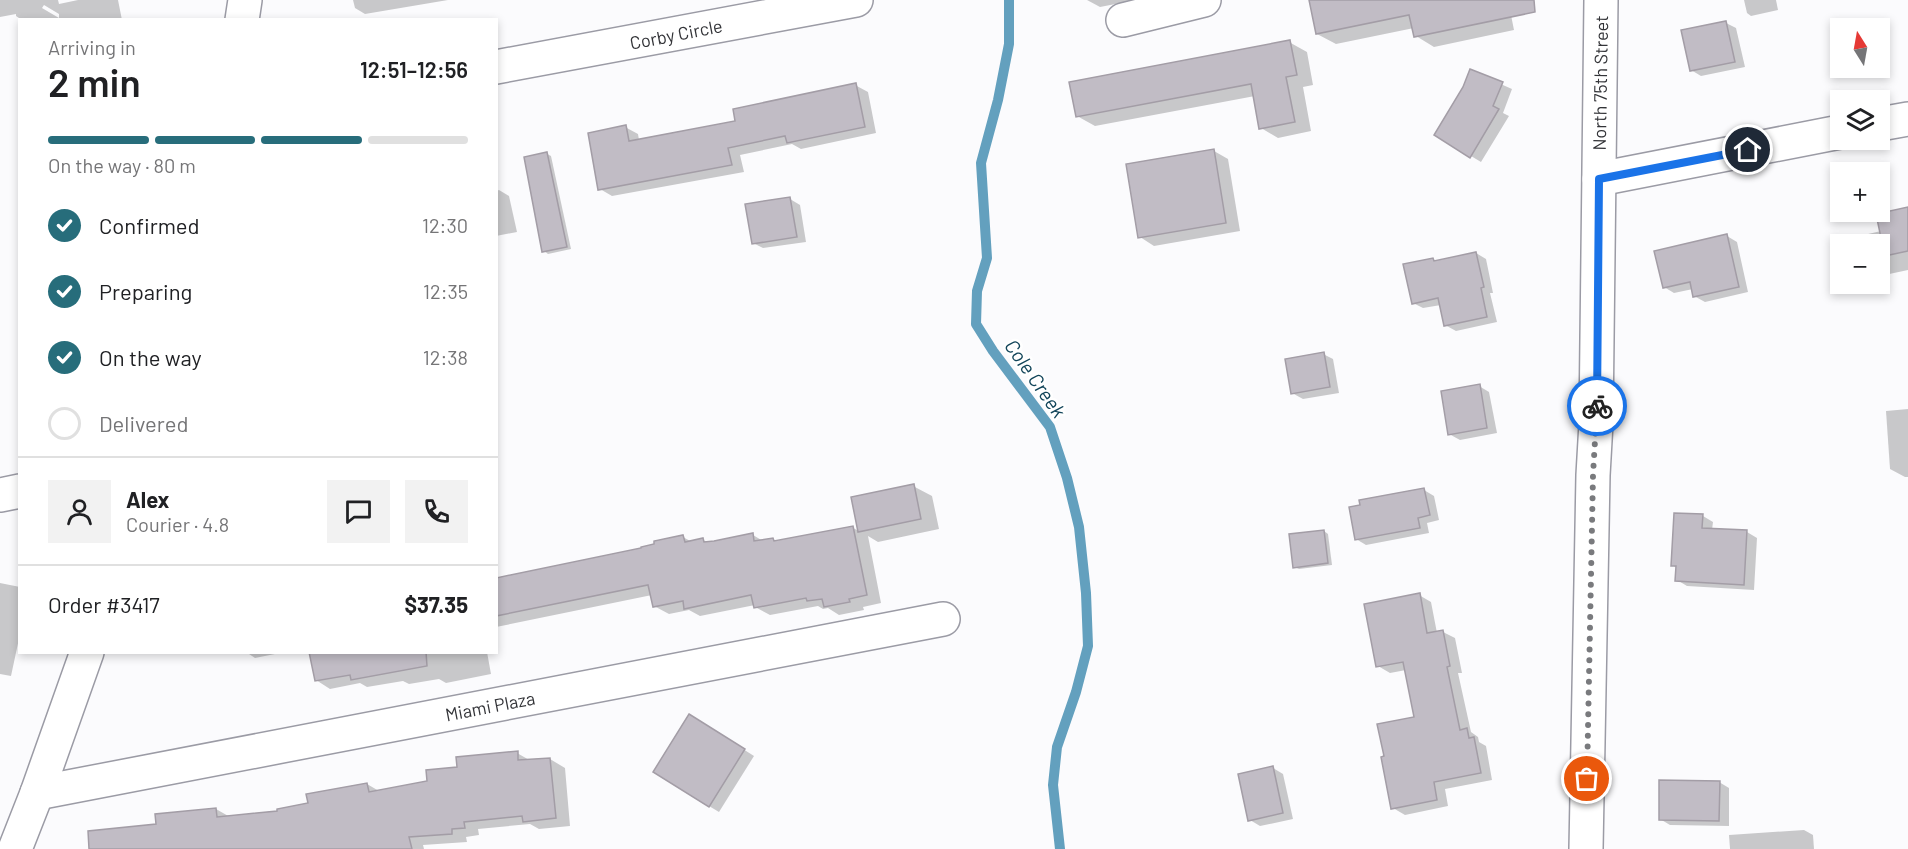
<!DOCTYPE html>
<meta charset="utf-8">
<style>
:root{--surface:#fff;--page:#f2f2f2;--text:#202124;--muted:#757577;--line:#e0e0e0;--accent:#276d7b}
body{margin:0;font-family:Barlow,sans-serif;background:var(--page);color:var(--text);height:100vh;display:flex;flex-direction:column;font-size:22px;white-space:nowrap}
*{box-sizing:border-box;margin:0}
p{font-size:20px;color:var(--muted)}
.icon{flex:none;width:33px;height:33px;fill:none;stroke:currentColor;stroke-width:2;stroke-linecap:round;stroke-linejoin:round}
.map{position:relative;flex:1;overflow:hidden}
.sheet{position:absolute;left:18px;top:18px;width:480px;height:636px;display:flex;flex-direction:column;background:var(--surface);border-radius:0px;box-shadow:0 3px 9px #0003}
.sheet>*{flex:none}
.needle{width:39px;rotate:349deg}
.controls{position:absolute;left:1830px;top:18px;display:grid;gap:12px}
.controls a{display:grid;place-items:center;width:60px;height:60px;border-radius:0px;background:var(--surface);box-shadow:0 3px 9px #0003;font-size:30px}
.pin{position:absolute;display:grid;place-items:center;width:51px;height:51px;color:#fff;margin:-26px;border:3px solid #fff;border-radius:50%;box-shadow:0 2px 6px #0007}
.courier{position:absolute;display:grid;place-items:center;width:60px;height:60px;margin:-30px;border:4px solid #1a73e8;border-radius:50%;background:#fff;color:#222;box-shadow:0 2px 8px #0007}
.head em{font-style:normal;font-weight:600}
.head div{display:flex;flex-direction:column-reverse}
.head{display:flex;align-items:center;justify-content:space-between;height:102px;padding:0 30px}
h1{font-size:39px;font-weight:600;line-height:45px}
.bar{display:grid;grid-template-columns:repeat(4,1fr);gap:9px 6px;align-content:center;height:72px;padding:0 30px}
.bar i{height:8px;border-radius:4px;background:var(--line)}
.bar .on{background:var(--accent)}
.bar p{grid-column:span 4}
.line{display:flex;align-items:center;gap:15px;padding:0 30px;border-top:2px solid var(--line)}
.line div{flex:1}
.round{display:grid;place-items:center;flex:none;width:63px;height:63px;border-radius:0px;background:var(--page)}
ol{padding:0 30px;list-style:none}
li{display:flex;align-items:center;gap:18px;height:66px}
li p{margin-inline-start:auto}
li .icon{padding:6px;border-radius:50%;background:var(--accent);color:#fff;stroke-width:4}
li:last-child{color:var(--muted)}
li i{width:33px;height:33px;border:3px solid var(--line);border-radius:50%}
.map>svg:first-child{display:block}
</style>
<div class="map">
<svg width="1908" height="849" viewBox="0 0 1908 849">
<rect width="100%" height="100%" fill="#fbfbfd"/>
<g fill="#0003" fill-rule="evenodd">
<path d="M0,0h58l1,4 19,-4h40l4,20h-62l-1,-2 -9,2h-28l-6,-4v-2l-16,3zM44,5l15,9v4l-17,-10z"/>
<path d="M353,0h95l-83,14 -10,-6z"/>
<path d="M1087,0h49l-36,7z"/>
<path d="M1310,0h198l6,30 -80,17 -18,-11 -2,-8 -78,16 -19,-10z"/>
<path d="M1744,0h32l2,10 -27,6 -4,-3z"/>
<path d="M1726,23l10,5 9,39 -44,9 -10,-6z"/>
<path d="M1289,42l18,10 6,33 -10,2 8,44 -33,7 -17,-10 -6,-32 -160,30 -18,-10z"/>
<path d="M1471,71l41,18 -9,24 6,3 -28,46 -45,-27 28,-47z"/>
<path d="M855,85l13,7 8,41 -75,16 -9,-5 -52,11 4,17 -132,24 -12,-7 25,-62 13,7 1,6 98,-18z"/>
<path d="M1214,151l14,8 12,72 -86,15 -14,-9z"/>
<path d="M547,154l4,2 20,93 -23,5 -4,-3z"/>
<path d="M499,190l10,6 8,36 -21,4v-45z"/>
<path d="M790,199l10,6 6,37 -43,6 -10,-5z"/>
<path d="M1908,209v61l-28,6v-32h-27l-2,-6 30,-7z"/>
<path d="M1727,236l10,6 11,50 -43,10 -11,-6 -1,-7 -19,4 -10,-6z"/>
<path d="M1476,253l10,6 7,34h-3l7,29 -41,9 -11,-6 -4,-20 -18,3 -10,-5 20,-44 4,3z"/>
<path d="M1323,354l10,5 6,34 -36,6 -11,-6z"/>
<path d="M1479,386l10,6 8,41 -37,7 -11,-6z"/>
<path d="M1908,409v68h-3l-15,-8 -4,-58z"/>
<path d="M913,486l19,10 7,33 -61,13 -10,-6 13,67 -18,4 1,3 -25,5 -11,-7 -5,1 -5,-3 -48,9 -15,-8v-2l-55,11 -11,-6 -20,4 -15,-8 -2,-11 -156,32v-47l147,-31 40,-12 9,5 11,-2 5,3 45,-8 10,6 10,-2 4,3 76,-14 6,3z"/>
<path d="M1424,490l10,6 5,24 -12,3 2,10 -63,12 -10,-6z"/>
<path d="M1703,516l10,6 -1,8 35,2 10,6 -3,52 -67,-4 -10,-6v-12l-5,-3z"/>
<path d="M1324,531l4,3 4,31 -33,4 -5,-2z"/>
<path d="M0,583l20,4v47l-9,42 -11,-2z"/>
<path d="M1419,595l12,7 6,31 6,-1 12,6 7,35h-4l13,59 7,5 1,5 7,4 6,34 -47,9 3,17 -43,9 -12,-7 22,-90 -9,-48 -16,3 -12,-7z"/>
<path d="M246,652h39l-30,6z"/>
<path d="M310,652h177l4,22 -45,9 -7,-4 -30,5 -6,-3 -36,6 -7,-4 -30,6 -14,-9z"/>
<path d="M699,721l55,35 -35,56 -10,-6z"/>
<path d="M517,753l14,8 19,-2 15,9 5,58 -31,3 -9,-5 -52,5 1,6 -13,2 1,5 -44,3 1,4h-296l29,-24 59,-16 14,8 49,-5 31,-7 57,-21 12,7 50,-8 30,-15z"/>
<path d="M1273,768l10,6 10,45 -33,7 -10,-6z"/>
<path d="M1719,782l10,6v38l-59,-1 -10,-6z"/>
<path d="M1804,830l9,5 1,14h-84l-1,-14z"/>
</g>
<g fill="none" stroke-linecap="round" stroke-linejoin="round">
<path stroke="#63a0be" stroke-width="10" d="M1009,0v44l-11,56 -17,63 6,95 -10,33 -1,33 17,27 57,76 17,51 12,49 7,66 2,53 -12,46 -19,55 -4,38 7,64"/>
</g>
<g fill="#c1bcc5" stroke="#a39da6" stroke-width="1.5">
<path d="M1309,0h225l1,12 -121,25 -5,-22 -93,19z"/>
<path d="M1726,21l9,41 -45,9 -9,-41z"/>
<path d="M1290,40l7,35 -11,2 9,45 -36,7 -8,-45 -175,33 -7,-35z"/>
<path d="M1470,69l33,13 -10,24 6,3 -29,49 -36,-23 29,-48z"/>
<path d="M856,83l9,44 -78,16 -2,-7 -57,12 4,17 -134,25 -10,-57 38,-8 3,16 106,-20 -2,-12z"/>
<path d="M1214,149l12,74 -88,15 -12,-74z"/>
<path d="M547,152l20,95 -25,5 -18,-95z"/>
<path d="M790,197l7,40 -45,7 -7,-40z"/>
<path d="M1908,207v44l-28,6v-24l-4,-19z"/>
<path d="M1727,234l12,53 -46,10 -3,-15 -27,6 -9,-37z"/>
<path d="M1476,252l8,35 -3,1 6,29 -43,9 -6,-28 -26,6 -9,-40 30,-6 1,3z"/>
<path d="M1324,352l6,35 -39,7 -6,-35z"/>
<path d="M1480,384l7,44 -39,7 -7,-44z"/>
<path d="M914,484l7,35 -63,13 -7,-35z"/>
<path d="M1424,488l6,27 -12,3 2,10 -65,12 -6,-33 11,-2 -1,-5z"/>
<path d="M1674,513l29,1 -1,14 45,2 -3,55 -69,-4 1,-15h-5z"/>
<path d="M853,526l14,69 -18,4 1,3 -26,5 -2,-8 -15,2 -1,-3 -52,10 -3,-13 -67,14 -1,-8 -30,6 -5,-22 -152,31v-38l145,-30v-1l13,-3v-3l29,-6 2,7 18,-4 1,4 10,-1 39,-8 1,8 19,-3 1,3z"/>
<path d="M1324,530l4,33 -35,5 -4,-34z"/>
<path d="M1420,593l7,40 16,-3 7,36 -3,1 13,63 7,-2 2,10 5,-1 7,36 -47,9 3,18 -46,9 -10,-52 3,-1 -7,-32 37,-7 -11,-55 -27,5 -12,-63z"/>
<path d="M309,652h117l1,14 -76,14 -1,-5 -35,6z"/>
<path d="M689,714l56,35 -36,58 -56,-35z"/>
<path d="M518,751v9l32,-2 6,60 -33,4 -1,-6 -58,6 1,6 -13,1v5l-43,3 3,12h-323l-1,-18 68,-7 -1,-10 61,-6 1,9 60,-6v-2l31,-6 -2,-9 61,-11 2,9 58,-11 -1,-11 31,-3 -1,-10z"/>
<path d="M1273,766l10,47 -35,8 -10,-47z"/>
<path d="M1659,780l61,1 -1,40 -60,-1z"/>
</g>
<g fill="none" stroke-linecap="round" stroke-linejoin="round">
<g stroke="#9b9ba5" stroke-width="36">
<g id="minor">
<path d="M242,20l3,-20"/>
<path d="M1123,20l81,-20"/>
<path d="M496,67l360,-67"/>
<path d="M1880,124l28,-5"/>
<path d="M1599,179l241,-47"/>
<path d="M0,495l20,-4"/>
<path d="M37,793l906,-174"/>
<path d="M15,849l22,-56 50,-141"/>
<path d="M1586,849l7,-374 3,-52 5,-423"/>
</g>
</g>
<use href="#minor" stroke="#fff" stroke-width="33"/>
</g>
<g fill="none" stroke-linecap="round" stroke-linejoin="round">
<path stroke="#797a7d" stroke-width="6" stroke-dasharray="0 10.8" d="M1587,779l6,-304 4,-69"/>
<path stroke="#1a73e8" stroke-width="8" d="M1597,406l2,-227 149,-29"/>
</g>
<g text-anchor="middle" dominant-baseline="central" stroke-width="5" stroke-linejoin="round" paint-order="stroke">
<g font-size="18" fill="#333438" stroke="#fff">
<text transform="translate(676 34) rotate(-11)">Corby Circle</text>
<text transform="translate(1600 83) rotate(-89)">North 75th Street</text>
<text transform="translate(490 706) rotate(-11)">Miami Plaza</text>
</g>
<g font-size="20" font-style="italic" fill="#114459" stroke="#fff">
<text transform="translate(1036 378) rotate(55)">Cole Creek</text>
</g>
</g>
</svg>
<div class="controls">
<a><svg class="needle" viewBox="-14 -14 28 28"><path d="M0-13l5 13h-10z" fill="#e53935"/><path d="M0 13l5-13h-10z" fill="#757577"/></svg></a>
<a><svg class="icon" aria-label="layers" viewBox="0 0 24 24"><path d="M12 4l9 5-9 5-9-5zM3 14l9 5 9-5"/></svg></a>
<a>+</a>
<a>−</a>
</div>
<div class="pin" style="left:1587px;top:779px;background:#ea580c"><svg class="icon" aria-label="bag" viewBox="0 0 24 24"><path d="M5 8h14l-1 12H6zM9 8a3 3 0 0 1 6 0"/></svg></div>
<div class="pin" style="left:1748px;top:150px;background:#1f2937"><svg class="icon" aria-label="home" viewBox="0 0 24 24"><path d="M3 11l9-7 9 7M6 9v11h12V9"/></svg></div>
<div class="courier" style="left:1597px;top:406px"><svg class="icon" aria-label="bike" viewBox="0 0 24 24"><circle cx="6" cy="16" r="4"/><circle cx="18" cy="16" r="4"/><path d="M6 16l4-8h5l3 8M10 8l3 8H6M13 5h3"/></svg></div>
<section class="sheet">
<div class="head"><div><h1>2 min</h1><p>Arriving in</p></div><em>12:51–12:56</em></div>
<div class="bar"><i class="on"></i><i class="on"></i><i class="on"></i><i></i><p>On the way · 80 m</p></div>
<ol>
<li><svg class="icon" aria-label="check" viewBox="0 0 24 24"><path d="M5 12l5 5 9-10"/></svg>Confirmed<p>12:30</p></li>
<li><svg class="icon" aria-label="check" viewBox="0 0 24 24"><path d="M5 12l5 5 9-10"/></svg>Preparing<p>12:35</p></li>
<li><svg class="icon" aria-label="check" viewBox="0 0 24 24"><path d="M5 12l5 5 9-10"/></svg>On the way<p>12:38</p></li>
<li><i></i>Delivered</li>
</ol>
<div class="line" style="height:108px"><a class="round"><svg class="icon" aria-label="person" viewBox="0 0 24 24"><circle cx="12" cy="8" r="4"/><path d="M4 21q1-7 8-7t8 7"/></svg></a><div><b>Alex</b><p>Courier · 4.8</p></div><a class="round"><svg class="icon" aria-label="chat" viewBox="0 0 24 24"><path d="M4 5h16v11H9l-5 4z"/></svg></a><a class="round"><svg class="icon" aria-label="phone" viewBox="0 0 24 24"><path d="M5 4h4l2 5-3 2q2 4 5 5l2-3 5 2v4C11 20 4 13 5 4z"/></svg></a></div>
<div class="line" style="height:78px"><div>Order #3417</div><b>$37.35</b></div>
</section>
</div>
